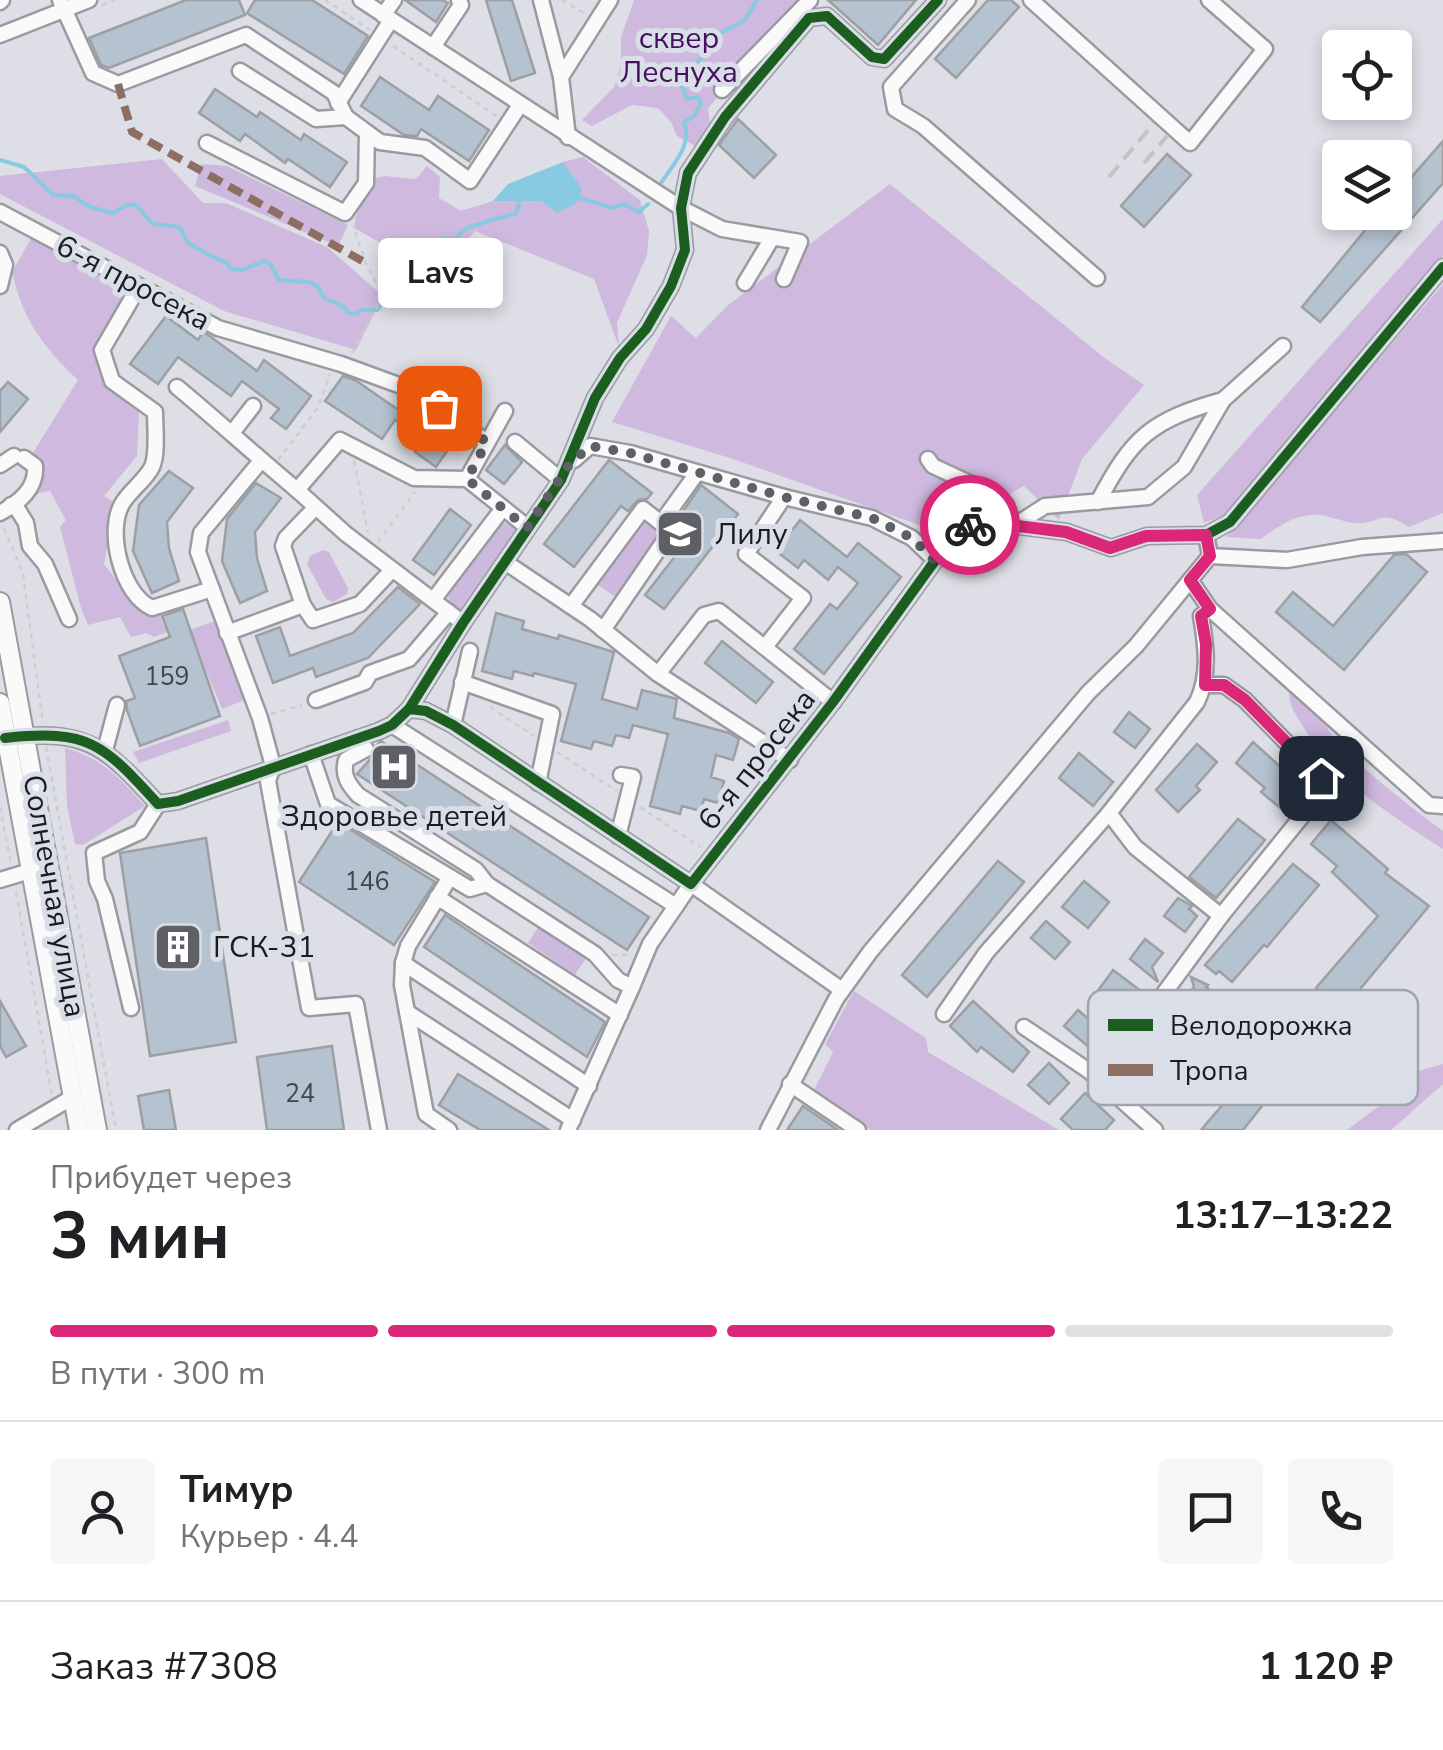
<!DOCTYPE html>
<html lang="ru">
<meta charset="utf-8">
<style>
:root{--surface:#fff;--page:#f6f6f6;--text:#202124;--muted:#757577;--line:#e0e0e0;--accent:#db2777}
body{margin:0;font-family:"Nunito Sans",sans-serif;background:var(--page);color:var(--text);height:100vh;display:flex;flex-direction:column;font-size:38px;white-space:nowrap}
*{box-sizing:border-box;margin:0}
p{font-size:32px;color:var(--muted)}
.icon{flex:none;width:55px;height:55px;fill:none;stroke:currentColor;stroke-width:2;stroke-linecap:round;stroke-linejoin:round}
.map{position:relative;height:1130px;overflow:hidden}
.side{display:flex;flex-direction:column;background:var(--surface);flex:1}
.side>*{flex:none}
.buttons{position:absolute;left:1322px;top:30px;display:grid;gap:20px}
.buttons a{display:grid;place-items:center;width:90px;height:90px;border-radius:10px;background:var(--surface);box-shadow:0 5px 15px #0003;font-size:50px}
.pin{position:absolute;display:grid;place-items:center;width:85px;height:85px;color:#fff;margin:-42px;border-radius:20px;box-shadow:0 5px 15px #0006}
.courier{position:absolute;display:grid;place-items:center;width:100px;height:100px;margin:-50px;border:8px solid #db2777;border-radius:50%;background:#fff;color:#222;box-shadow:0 2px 12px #0007}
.bubble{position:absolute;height:70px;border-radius:10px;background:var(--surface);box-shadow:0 5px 15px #0003;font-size:32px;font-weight:700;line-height:70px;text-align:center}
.headline em{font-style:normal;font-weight:700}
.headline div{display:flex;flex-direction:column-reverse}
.headline{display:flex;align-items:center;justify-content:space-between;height:170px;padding:0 50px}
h1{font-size:65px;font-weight:700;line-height:75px}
.bar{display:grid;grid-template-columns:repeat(4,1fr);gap:15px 10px;align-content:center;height:120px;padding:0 50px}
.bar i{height:12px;border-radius:8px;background:var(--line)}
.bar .active{background:var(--accent)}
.bar p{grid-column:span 4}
.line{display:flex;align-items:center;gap:25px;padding:0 50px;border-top:2px solid var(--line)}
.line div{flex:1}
.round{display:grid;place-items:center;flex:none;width:105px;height:105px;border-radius:10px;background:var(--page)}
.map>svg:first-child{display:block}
</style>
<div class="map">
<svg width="1443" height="1130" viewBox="0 0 1443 1130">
<rect width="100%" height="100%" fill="#dedfe6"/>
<g fill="#ceb9de">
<path d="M201,164l26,2 121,59 -10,21 -143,-60z"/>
<path d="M641,517l27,23 -42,64 -34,-23z"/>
<path d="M509,522l6,2 2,6 -50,75 -6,5 -12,-9 -1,-7 54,-70z"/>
<path d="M323,550l6,2 19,36 -1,6 -14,8 -7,-3 -19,-35 3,-8z"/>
<path d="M541,923l47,32 -13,20 -47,-32z"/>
</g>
<g fill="#cfb9df">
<path d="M634,0h174l-16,37c-45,20 -55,33 -84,72l3,20 -12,19 -22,-12 -6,-14 -13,-14 -26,-3 -40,21 -10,-6 32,-33 7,-22v-28z"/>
<path d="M583,157l57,43 9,31 -2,24 -30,68 2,24 -25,-68 -119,-48 -40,47 -24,-18 -57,-32 2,-12 16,-37 12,-3 32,3 11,-13 13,11 -1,21 22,13 32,-10h49l39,-12 -18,-27z"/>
<path d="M162,159l41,44h23l101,44 56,49 -27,54 -132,-39 -224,-117v-18z"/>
<path d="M890,184l216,175 38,26 -62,74 -23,61 -35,-34 -85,46 -209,-74 -118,-36 59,-106 25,22 31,-32z"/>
<path d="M1443,219v37l-217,258 -22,9 -7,-28z"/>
<path d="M33,235l98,52 -37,62 10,32 35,29 -2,46 -33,40 12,7 -12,61 30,39 24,7 6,17 22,-10 3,7 -35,13 -8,-4 -15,4 -11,-20 -32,8 -7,-17 -21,-81 6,-7 -16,-29 -16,3 7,-17 -10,-21 47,-76c-35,-33 -55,-60 -66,-108z"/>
<path d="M1443,284v229l-34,14c-30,-19 -25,-4 -52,-4 -10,0 -22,-5 -31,-7 -26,-6 -46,9 -65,23l-35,-2z"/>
<path d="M218,620l29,79 -25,10 -33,-79z"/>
<path d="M1289,693c36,10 31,32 52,53 31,31 67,59 102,85v18c-53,-35 -106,-66 -139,-121 -8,-14 -14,-19 -15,-35z"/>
<path d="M228,720l3,11 -92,32 -6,-11z"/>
<path d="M65,748c39,11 53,29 80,58l-62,39 -8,-1 -8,-38z"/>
<path d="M854,991l72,47 2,14 131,78h-188l-57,-40 19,-38 -8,-8z"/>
<path d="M1443,1064v20l-52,46h-44l40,-30 31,-29z"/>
</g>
<path fill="#87cae2" d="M563,162l19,27 -7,15 -18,9 -15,-12h-49l15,-17z"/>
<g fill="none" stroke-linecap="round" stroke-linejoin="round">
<g stroke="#87cae2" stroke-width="4">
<path d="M0,160l24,7 29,28 20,1 17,11 23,6c25,-18 24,-4 40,11l26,3c4,4 5,11 9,15 5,5 34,20 39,21l4,6 11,1 22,-9 7,4 8,15 30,2 9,5 6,11 19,8 5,7 8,1 5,-4h16l14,-19 16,-49c24,6 29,-9 47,-2l12,-12 50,-15 4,-13"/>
<path d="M659,186c12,-19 35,-42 25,-64l10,-6 7,-12 -3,-7 -11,2 -6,-16 -11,-1 4,-10 8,-1 15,-8 20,-28 28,-15 12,-20"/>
<path d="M576,197l37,11 11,-4 15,8 9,-8"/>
</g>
</g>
<g fill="#b5c2cf" stroke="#9d9fa3" stroke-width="2.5">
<path d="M186,0h53l6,15 -136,53 -8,-3 -12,-27z"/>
<path d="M255,0h57l56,36 -24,38 -97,-61z"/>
<path d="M405,0h37l6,3 -12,19z"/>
<path d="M486,0h26l23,73 -24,8z"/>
<path d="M828,0h88l-38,45z"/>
<path d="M988,0h23l8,7 -63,71 -21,-19z"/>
<path d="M380,77l49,33 9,-14 51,34 -20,31 -48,-32 -4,7 -13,-1 -43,-29z"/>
<path d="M215,89l42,28 3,-5 41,28 3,-6 43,28 -17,25 -42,-28 -3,4 -40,-29 -5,7 -41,-28z"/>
<path d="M738,119l38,36 -22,23 -35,-33z"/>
<path d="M1443,141v42l-123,139 -18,-15 78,-95h15v-16z"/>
<path d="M1167,154l24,21 -47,52 -23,-21z"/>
<path d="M166,316l32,24 5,-8 8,5 46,34 7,-11 47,36 -25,33 -15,-11 8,-9 -37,-28 -11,15 -53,-39 -20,27 -28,-20z"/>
<path d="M343,376l12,4 42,29 7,-11 6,2 48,35 -22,32 -21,-15 9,-13 -29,-19 -13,19 -57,-38z"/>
<path d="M8,382l20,17 -28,33v-41z"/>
<path d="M505,445l17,17 -18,22 -18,-14z"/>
<path d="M609,460l43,33 -5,6 -9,1 -10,11 -7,-5 -47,61 -30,-23z"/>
<path d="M169,471l24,17 -26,34 2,26 10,33 -27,12 -19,-42 6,-46z"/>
<path d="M256,483l25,15 -26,34 2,26 10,33 -27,12 -18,-42 5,-42z"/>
<path d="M701,485l37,29 -74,95 -19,-14 38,-49 -6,-5 17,-23 -10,-8z"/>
<path d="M450,509l21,16 -37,50 -21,-15z"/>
<path d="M800,520l47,37 11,-14 43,34 -77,97 -30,-25 36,-45 7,5 21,-26 -20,-16 -10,13 -24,-20 -6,8 -22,-17z"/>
<path d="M1406,554l21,18 -83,98 -68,-58 17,-20 40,34 61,-71z"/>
<path d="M398,587l22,17 -52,54 -52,19 -3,-9 -40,15 -17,-47 24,-9 10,29 63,-23z"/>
<path d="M183,609l37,107 -80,30 -13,-36 -1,-9 9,-3 -16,-42 51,-19 -8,-21z"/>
<path d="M496,613l28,8 -2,8 36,10 1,-4 55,17 -12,47 35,10 5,-19 35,9 -3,19 55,15 10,6 -6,21 -17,-5 -5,22 13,4 -6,22 -14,-4 -3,12 -19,-5 -2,8 -30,-8 18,-72 -35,-9 -4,13 -13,-3 -4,11 -18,-5 -3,8 -30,-8 15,-57 -42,-11 -1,3 -19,-5 -2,8 -30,-8z"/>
<path d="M722,641l51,41 -17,21 -51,-40z"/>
<path d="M1129,712l21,17 -15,19 -21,-16z"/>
<path d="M381,741l268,176 -22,33 -270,-176 17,-19 2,-9z"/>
<path d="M1253,742l55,50 -19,23 -28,-23 4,-4 -29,-25z"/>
<path d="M1197,744l20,18 -21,24 4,4 -22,22 -22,-22z"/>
<path d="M1079,753l34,29 -20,24 -34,-28z"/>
<path d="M1238,819l27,21 -49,58 -27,-21z"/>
<path d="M1331,820l57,49 -3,4 44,33 -87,105 -26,-23 62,-72 -46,-44 5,-6 -26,-22z"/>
<path d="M338,822l97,60 -41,63 -95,-63z"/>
<path d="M206,838l30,204 -86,14 -30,-203z"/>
<path d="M998,861l26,21 -97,115 -25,-22z"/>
<path d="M1293,864l26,21 -52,62 -3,-2 -32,37 -13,-11 -3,3 -11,-9z"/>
<path d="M1084,881l25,21 -21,26 -26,-21z"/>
<path d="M1178,898l14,8 -3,3 8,7 -12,16 -21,-16z"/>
<path d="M445,915l160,107 -18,35 -163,-110z"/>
<path d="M1046,921l24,21 -15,17 -24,-21z"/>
<path d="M1145,939l18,14 -11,14 6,15 -28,-23z"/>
<path d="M1113,970l28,21 -19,26 -28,-21z"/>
<path d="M1191,977l17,8 -2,2 11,8 -27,33 13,10 -22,28 -33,-26 46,-53z"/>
<path d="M0,1001l26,45 -20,11 -6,-11z"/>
<path d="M973,1001l56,51 -16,20 -32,-25 -4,5 -27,-26z"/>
<path d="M1078,1010l25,22 -13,16 -26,-22z"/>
<path d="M332,1046l12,84h-77l-10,-73z"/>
<path d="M1049,1063l20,20 -20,21 -21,-19z"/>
<path d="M458,1074l91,56h-69l-41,-25z"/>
<path d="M1236,1077l30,24 -23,29h-42l24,-28 -5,-4z"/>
<path d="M169,1090l7,40h-32l-6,-34z"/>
<path d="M1085,1093l29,27 -9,10h-32l-12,-11z"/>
<path d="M803,1106l3,2 32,22h-51z"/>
</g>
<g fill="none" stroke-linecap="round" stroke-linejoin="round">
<g stroke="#9a9ba0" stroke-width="19">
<g id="minor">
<path d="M60,0l33,73 25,11 128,-49 88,58 12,24 34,25 45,6 45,33 50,-76"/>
<path d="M361,0l320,208 41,21 78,13 -16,37"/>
<path d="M541,0l20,77"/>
<path d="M968,0l-77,87 4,22 28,17 174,152"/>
<path d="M1031,0l159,143 75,-94 -56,-49"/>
<path d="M0,2l2,-2"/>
<path d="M383,15l11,-15"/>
<path d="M0,35l89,-35"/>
<path d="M433,47l28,-42 -2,-5"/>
<path d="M240,71l76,48 30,-2"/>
<path d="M722,90l88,-90"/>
<path d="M338,103l53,-83"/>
<path d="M568,137l-7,-60 49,-77"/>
<path d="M207,143l138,70 21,-30 1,-50"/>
<path d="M0,212l218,116 123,36 74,27 72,51"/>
<path d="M0,253l5,12 -5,21"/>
<path d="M745,283l27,-45"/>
<path d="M138,288l-36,62 10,31 43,31c0,16 3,42 -3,55 -7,14 -23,24 -30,37 -16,28 0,91 30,104l60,-19"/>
<path d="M177,387c41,34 79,69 120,103l43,-50 74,38 53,1 60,48"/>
<path d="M232,433l21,-27"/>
<path d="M515,442l46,38"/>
<path d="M928,459l5,7 58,27 15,12 6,22 33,-21 103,-9 36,-30 39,-67 60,-54"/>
<path d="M574,460l16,-14 40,7 154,44 88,21 40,20 23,22"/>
<path d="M260,462l-59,71 -3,19 62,166 13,48 -5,15 41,227 47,-4 23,126"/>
<path d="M0,465l14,-9"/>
<path d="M467,479l38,-68"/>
<path d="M297,490l49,44 117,89"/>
<path d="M1098,502c34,-65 53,-82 125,-102"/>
<path d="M11,505l7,5 8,13 4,23 15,18 24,55"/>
<path d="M0,513c18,-10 37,-24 35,-47l-11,-8"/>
<path d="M661,523l36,-50"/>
<path d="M1206,535l4,21 77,4 75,-13 81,-6"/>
<path d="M505,562l85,57 68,55 132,86"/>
<path d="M1190,580l20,29 219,196 14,1"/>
<path d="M434,599l69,-91"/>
<path d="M303,605l10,15 47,-16 32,-34"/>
<path d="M571,606l72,-97 28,22 -68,99"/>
<path d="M227,633l76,-28 -20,-59 3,-8 29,-30"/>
<path d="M765,647l38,-49 -57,-44 38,-57"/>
<path d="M658,674l46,-59 15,-4 114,91"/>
<path d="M462,682l90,32 -14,69"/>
<path d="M316,700l49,-18 5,-9 39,-14 40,-47"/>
<path d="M409,709l54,-86 98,-143 34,-82 25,-40 26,-29 25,-43 14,-36 -4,-42 7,-35 37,-56 84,-99 18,-2 45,41 12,2 54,-59"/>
<path d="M392,725l284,181 15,-22 151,106"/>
<path d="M453,725l17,-74"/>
<path d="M16,737c75,-8 94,15 142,67l20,-3 201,-70 13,-6 17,-16 17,2 27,14 238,159 142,-182 122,-169 24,-12 88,11 44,16 36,-12 59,-1 24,-13 213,-255"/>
<path d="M366,749l-20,11c-4,15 2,24 12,35l118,75 11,14 108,70 23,26 14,7 18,-43 26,-38"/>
<path d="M105,750l12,-45"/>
<path d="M311,754l17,50 142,85 17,-5"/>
<path d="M1109,813l26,34 86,69"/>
<path d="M618,836l15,-59 -12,-2"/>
<path d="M0,880l30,-9"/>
<path d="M437,897l183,118"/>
<path d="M403,963l186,123"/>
<path d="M131,1008l-26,-109 -8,-18 -3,-28 46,-21 18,-28"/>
<path d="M407,1012l166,108"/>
<path d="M944,1014l42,-61 123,-140 88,-111c13,-27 9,-57 4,-86l9,-7"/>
<path d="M1024,1027l65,44 66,59"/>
<path d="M1089,1071l62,-60 70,-95 103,-127 -3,-11 -76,-78 -21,-15h-19"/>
<path d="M790,1084l68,46"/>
<path d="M17,1130l56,-33"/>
<path d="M449,1130l-23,-16 -24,-129 1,-22 5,-17 42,-69"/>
<path d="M568,1130l64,-143"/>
<path d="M768,1130l68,-131 34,-47 218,-259 48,-47 74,-90"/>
</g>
</g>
<g stroke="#9a9ba0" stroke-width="22">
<g id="major">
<path d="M0,602l97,528"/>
<path d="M0,703l79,427"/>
</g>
</g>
<g stroke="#cccdcf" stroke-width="2.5" stroke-dasharray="5 5" stroke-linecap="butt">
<path d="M325,0l45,30"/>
<path d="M562,0l25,15"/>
<path d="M102,5l13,-5"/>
<path d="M393,46l105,71"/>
<path d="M352,353l31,-57 -17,-33 -13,-37"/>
<path d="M278,460l39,-51 13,-33 -2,-2"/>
<path d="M354,461l14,71"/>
<path d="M4,528l19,46 20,150"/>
<path d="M378,542l37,-50"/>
<path d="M490,707l44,29"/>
<path d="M271,714l31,-9"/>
<path d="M46,747l70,383"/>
<path d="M557,752l60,39"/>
<path d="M0,807l11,57"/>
<path d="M640,807l60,40"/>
<path d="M16,892l36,203"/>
<path d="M612,955h17"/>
</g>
<use href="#minor" stroke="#fafafb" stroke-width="14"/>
<use href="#major" stroke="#fafafb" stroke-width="18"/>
<g stroke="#c3c3c5" stroke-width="4" stroke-dasharray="15 8" stroke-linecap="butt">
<path d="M1144,163l24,-28"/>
<path d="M1109,177l45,-54"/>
</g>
<path stroke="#8d6e63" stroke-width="8" stroke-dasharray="15 8" stroke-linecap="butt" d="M118,84l14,48 234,131"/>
<g stroke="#dadee9" stroke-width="16">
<g id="cycleway">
<path d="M409,709l54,-86 98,-143 34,-82 25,-40 26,-29 25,-43 14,-36 -4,-42 7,-35 37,-56 84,-99 18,-2 45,41 12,2 54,-59"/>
<path d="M5,738c85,-9 98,6 153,66l20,-3 201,-70 13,-6 17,-16 17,2 27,14 238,159 142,-182 122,-169 24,-12 88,11 44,16 36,-12 59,-1 24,-13 213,-255"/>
</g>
</g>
<use href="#cycleway" stroke="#1b5e20" stroke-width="10"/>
</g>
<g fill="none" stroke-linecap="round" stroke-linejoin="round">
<path stroke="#5f6065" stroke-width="10" stroke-dasharray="0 18" d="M439,408l48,34 -20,37 60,49 42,-63 21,-19 40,7 154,44 88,21 40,20 22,22 21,-27 15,-8"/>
<path stroke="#db2777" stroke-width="12" d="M970,525l9,-4 87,11 44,16 36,-12 60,-1 4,21 -20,24 20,29 -9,7 5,28 -1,41h19l21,15 76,78"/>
</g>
<defs>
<g id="school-square" transform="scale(2.5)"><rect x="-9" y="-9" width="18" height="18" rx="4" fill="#5f6065" stroke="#dadee9"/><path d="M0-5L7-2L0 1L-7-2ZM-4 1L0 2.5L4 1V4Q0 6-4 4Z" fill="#fff"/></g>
<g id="hospital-square" transform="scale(2.5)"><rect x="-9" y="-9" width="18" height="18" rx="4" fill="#5f6065" stroke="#dadee9"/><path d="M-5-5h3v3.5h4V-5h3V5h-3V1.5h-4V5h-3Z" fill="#fff"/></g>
<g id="building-square" transform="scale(2.5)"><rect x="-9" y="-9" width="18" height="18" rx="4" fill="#5f6065" stroke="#dadee9"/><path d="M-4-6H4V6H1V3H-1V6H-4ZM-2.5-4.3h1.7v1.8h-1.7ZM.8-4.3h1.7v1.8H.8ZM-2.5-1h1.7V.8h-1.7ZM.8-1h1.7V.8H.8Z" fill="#fff"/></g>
</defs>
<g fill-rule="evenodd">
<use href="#school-square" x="680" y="534"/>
<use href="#hospital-square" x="394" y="767"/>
<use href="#building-square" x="178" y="947"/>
</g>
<g text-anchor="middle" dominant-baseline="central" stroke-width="10" stroke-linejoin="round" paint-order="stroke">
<g font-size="25" fill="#41464b">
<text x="167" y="677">159</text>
<text x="367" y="882">146</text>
<text x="300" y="1094">24</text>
</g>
<g font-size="30" fill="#45105c" stroke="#dadee9">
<text x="679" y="38">сквер<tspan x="679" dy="34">Леснуха</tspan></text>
</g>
<g font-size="30" fill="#1a1c1f" stroke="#dadee9">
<text transform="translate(133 283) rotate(28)">6-я просека</text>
<text transform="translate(757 760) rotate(-52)">6-я просека</text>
<text transform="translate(54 896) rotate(80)">Солнечная улица</text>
</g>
<g font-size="30" fill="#1a1c1f" stroke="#dadee9" text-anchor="start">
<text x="715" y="534">Лилу</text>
<text x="394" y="816" text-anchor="middle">Здоровье детей</text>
<text x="213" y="947">ГСК-31</text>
</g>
</g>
<rect x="1088" y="990" width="330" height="115" rx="15" fill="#dadee9" stroke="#a0a4ac" stroke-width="2.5"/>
<rect x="1108" y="1019" width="45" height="12" fill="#1b5e20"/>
<rect x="1108" y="1064" width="45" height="12" fill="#8d6e63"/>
<g font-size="28" fill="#1a1c1f">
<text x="1170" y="1035">Велодорожка</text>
<text x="1170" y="1080">Тропа</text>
</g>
</svg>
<div class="buttons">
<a><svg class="icon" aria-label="locate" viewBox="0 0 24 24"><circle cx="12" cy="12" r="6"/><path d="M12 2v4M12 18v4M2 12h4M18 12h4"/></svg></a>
<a><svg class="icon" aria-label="layers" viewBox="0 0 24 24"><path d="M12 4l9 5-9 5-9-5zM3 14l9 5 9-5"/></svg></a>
</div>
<div class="pin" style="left:439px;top:408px;background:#ea580c"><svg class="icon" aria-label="bag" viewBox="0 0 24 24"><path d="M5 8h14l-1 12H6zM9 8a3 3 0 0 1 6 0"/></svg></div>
<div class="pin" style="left:1321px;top:778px;background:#1f2937"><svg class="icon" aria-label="home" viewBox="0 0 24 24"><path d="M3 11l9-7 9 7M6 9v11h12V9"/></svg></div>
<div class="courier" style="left:970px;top:525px"><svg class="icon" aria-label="bike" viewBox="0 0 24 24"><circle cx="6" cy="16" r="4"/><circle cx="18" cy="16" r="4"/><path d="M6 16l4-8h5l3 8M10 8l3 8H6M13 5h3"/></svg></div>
<div class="bubble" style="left:378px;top:238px;width:125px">Lavs</div>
</div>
<section class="side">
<div class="headline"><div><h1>3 мин</h1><p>Прибудет через</p></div><em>13:17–13:22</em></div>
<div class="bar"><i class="active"></i><i class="active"></i><i class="active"></i><i></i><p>В пути · 300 m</p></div>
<div class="line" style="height:180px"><a class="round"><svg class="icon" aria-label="person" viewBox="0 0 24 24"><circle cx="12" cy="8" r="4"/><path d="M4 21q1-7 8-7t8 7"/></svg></a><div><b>Тимур</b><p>Курьер · 4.4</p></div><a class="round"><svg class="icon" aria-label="chat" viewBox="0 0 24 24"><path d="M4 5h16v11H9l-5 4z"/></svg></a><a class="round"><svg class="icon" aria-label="phone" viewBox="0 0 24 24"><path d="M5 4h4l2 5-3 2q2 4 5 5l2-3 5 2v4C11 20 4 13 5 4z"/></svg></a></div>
<div class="line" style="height:130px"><div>Заказ #7308</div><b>1 120 ₽</b></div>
</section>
